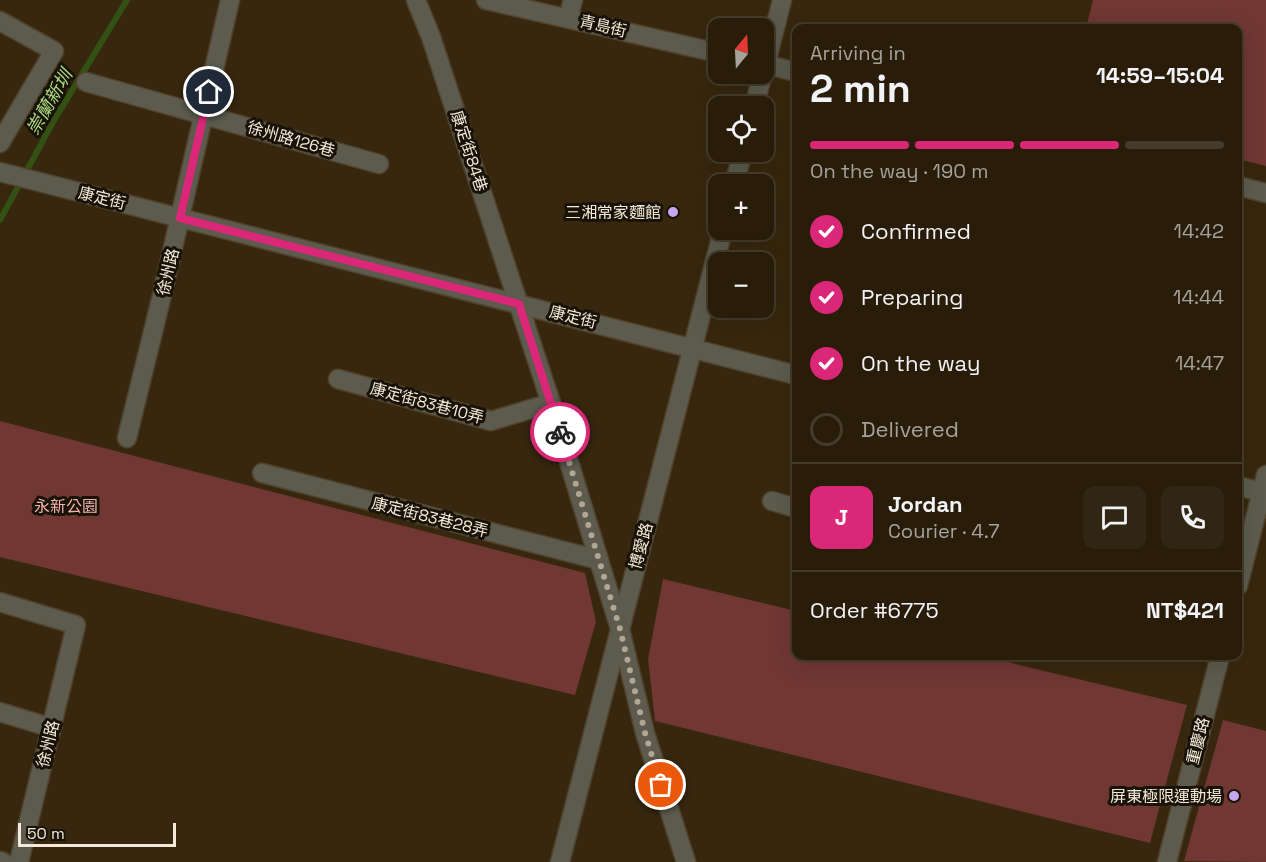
<!DOCTYPE html>
<meta charset="utf-8">
<style>
:root{--surface:#291d0a;--page:#312613;--text:#f1f3f6;--muted:#a5a29c;--line:#453b2b;--accent:#db2777}
body{margin:0;font-family:"Space Grotesk","Noto Sans TC",sans-serif;background:var(--page);color:var(--text);height:100vh;display:flex;flex-direction:column;font-size:22px;white-space:nowrap}
*{box-sizing:border-box;margin:0}
p{font-size:20px;color:var(--muted)}
.icon{flex:none;width:33px;height:33px;fill:none;stroke:currentColor;stroke-width:2;stroke-linecap:round;stroke-linejoin:round}
.map{position:relative;flex:1;overflow:hidden}
.side{position:absolute;left:792px;top:24px;width:450px;height:636px;display:flex;flex-direction:column;background:var(--surface);border-radius:12px;box-shadow:0 6px 24px #0002,0 0 0 2px var(--line)}
.side>*{flex:none}
.needle{width:39px;rotate:18deg}
.controls{position:absolute;left:708px;top:18px;display:grid;gap:12px}
.controls a{display:grid;place-items:center;width:66px;height:66px;border-radius:12px;background:var(--surface);box-shadow:0 6px 24px #0002,0 0 0 2px var(--line);font-size:30px}
.scale{position:absolute;left:18px;bottom:15px;width:158px;box-sizing:border-box;padding-left:6px;border:3px solid #f4eadb;border-top:0;font-size:16px;line-height:21px;white-space:nowrap;color:#f4eadb;-webkit-text-stroke:4px #181207;paint-order:stroke}
.pin{position:absolute;display:grid;place-items:center;width:51px;height:51px;color:#fff;margin:-26px;border:3px solid #fff;border-radius:50%;box-shadow:0 2px 6px #0007}
.courier{position:absolute;display:grid;place-items:center;width:60px;height:60px;margin:-30px;border:4px solid #db2777;border-radius:50%;background:#fff;color:#222;box-shadow:0 2px 8px #0007}
.summary em{font-style:normal;font-weight:700}
.summary div{display:flex;flex-direction:column-reverse}
.summary{display:flex;align-items:center;justify-content:space-between;height:102px;padding:0 18px}
h1{font-size:39px;font-weight:700;line-height:45px}
.bar{display:grid;grid-template-columns:repeat(4,1fr);gap:9px 6px;align-content:center;height:72px;padding:0 18px}
.bar i{height:8px;border-radius:4px;background:var(--line)}
.bar .on{background:var(--accent)}
.bar p{grid-column:span 4}
.line{display:flex;align-items:center;gap:15px;padding:0 18px;border-top:2px solid var(--line)}
.line div{flex:1}
.round{display:grid;place-items:center;flex:none;width:63px;height:63px;border-radius:12px;background:var(--page)}
ol{padding:0 18px;list-style:none}
li{display:flex;align-items:center;gap:18px;height:66px}
li p{margin-inline-start:auto}
li .icon{padding:6px;border-radius:50%;background:var(--accent);color:#fff;stroke-width:4}
li:last-child{color:var(--muted)}
li i{width:33px;height:33px;border:3px solid var(--line);border-radius:50%}
.map>svg:first-child{display:block}
</style>
<div class="map">
<svg width="1266" height="862" viewBox="0 0 1266 862">
<rect width="100%" height="100%" fill="#37270e"/>
<g fill="#703733">
<path d="M1093,0h173v166l-28,-7v-131h-152z"/>
<path d="M0,421l585,152 11,49 -21,73 -575,-138z"/>
<path d="M663,579l133,32v45h186l205,49 -37,138 -495,-122 -7,-62z"/>
<path d="M1223,720l43,11v131l-82,-1z"/>
</g>
<g fill="none" stroke-linecap="round" stroke-linejoin="round">
<path stroke="#335112" stroke-width="6" d="M0,220l53,-98 74,-122"/>
<g stroke="#51422b" stroke-width="21">
<g id="street">
<path d="M416,0l15,37 120,366 69,226 25,104 41,129"/>
<path d="M486,0l232,53"/>
<path d="M568,18l5,-18"/>
<path d="M0,21l54,30 -54,92"/>
<path d="M764,64l32,8"/>
<path d="M764,71l18,-71"/>
<path d="M86,82l293,82"/>
<path d="M754,106l9,-32"/>
<path d="M0,172l796,203"/>
<path d="M734,184l9,-32"/>
<path d="M1238,186l28,7"/>
<path d="M338,379l153,42 60,-18"/>
<path d="M127,438l35,-143 68,-295"/>
<path d="M262,473l337,87"/>
<path d="M1238,486l28,7"/>
<path d="M772,501l24,7"/>
<path d="M1238,586l28,-111"/>
<path d="M0,602l76,23 -57,237"/>
<path d="M0,712l52,16"/>
<path d="M0,861l3,1"/>
<path d="M560,862l163,-632"/>
<path d="M1167,862l53,-206"/>
</g>
</g>
<use href="#street" stroke="#5c5b4e" stroke-width="18"/>
</g>
<g fill="none" stroke-linecap="round" stroke-linejoin="round">
<path stroke="#b2a693" stroke-width="6" stroke-dasharray="0 10.8" d="M560,432l60,197 25,104 16,52"/>
<path stroke="#db2777" stroke-width="8" d="M209,92l-29,126 339,86 41,128"/>
</g>
<g fill="#c7a6ef" stroke="#181207" stroke-width="2">
<circle cx="673" cy="212" r="6"/>
<circle cx="1234" cy="796" r="6"/>
</g>
<g text-anchor="middle" dominant-baseline="central" stroke-width="6" stroke-linejoin="round" paint-order="stroke">
<g font-size="16" fill="#f4eadb" stroke="#181207">
<text transform="translate(603 26) rotate(13)">青島街</text>
<text transform="translate(291 139) rotate(16)">徐州路126巷</text>
<text transform="translate(469 151) rotate(72)">康定街84巷</text>
<text transform="translate(102 198) rotate(14)">康定街</text>
<text transform="translate(168 272) rotate(-77)">徐州路</text>
<text transform="translate(573 317) rotate(14)">康定街</text>
<text transform="translate(427 403) rotate(15)">康定街83巷10弄</text>
<text transform="translate(430 517) rotate(14)">康定街83巷28弄</text>
<text transform="translate(641 546) rotate(-75)">博愛路</text>
<text transform="translate(1198 741) rotate(-76)">重慶路</text>
<text transform="translate(48 744) rotate(-76)">徐州路</text>
</g>
<g font-size="16" fill="#f4eadb" stroke="#181207" text-anchor="end">
<text x="661" y="212">三湘常家麵館</text>
<text x="1222" y="796">屏東極限運動場</text>
</g>
<g font-size="16" fill="#f3b3ad" stroke="#181207">
<text x="66" y="506">永新公園</text>
</g>
<g font-size="18" font-style="italic" fill="#addc84" stroke="#181207">
<text transform="translate(49 102) rotate(-60)">崇蘭新圳</text>
</g>
</g>
</svg>
<div class="controls">
<a><svg class="needle" viewBox="-14 -14 28 28"><path d="M0-13l5 13h-10z" fill="#e53935"/><path d="M0 13l5-13h-10z" fill="#a5a29c"/></svg></a>
<a><svg class="icon" aria-label="locate" viewBox="0 0 24 24"><circle cx="12" cy="12" r="6"/><path d="M12 2v4M12 18v4M2 12h4M18 12h4"/></svg></a>
<a>+</a>
<a>−</a>
</div>
<div class="scale">50 m</div>
<div class="pin" style="left:661px;top:785px;background:#ea580c"><svg class="icon" aria-label="bag" viewBox="0 0 24 24"><path d="M5 8h14l-1 12H6zM9 8a3 3 0 0 1 6 0"/></svg></div>
<div class="pin" style="left:209px;top:92px;background:#1f2937"><svg class="icon" aria-label="home" viewBox="0 0 24 24"><path d="M3 11l9-7 9 7M6 9v11h12V9"/></svg></div>
<div class="courier" style="left:560px;top:432px"><svg class="icon" aria-label="bike" viewBox="0 0 24 24"><circle cx="6" cy="16" r="4"/><circle cx="18" cy="16" r="4"/><path d="M6 16l4-8h5l3 8M10 8l3 8H6M13 5h3"/></svg></div>
<section class="side">
<div class="summary"><div><h1>2 min</h1><p>Arriving in</p></div><em>14:59–15:04</em></div>
<div class="bar"><i class="on"></i><i class="on"></i><i class="on"></i><i></i><p>On the way · 190 m</p></div>
<ol>
<li><svg class="icon" aria-label="check" viewBox="0 0 24 24"><path d="M5 12l5 5 9-10"/></svg>Confirmed<p>14:42</p></li>
<li><svg class="icon" aria-label="check" viewBox="0 0 24 24"><path d="M5 12l5 5 9-10"/></svg>Preparing<p>14:44</p></li>
<li><svg class="icon" aria-label="check" viewBox="0 0 24 24"><path d="M5 12l5 5 9-10"/></svg>On the way<p>14:47</p></li>
<li><i></i>Delivered</li>
</ol>
<div class="line" style="height:108px"><b class="round" style="background:var(--accent);color:#fff">J</b><div><b>Jordan</b><p>Courier · 4.7</p></div><a class="round"><svg class="icon" aria-label="chat" viewBox="0 0 24 24"><path d="M4 5h16v11H9l-5 4z"/></svg></a><a class="round"><svg class="icon" aria-label="phone" viewBox="0 0 24 24"><path d="M5 4h4l2 5-3 2q2 4 5 5l2-3 5 2v4C11 20 4 13 5 4z"/></svg></a></div>
<div class="line" style="height:78px"><div>Order #6775</div><b>NT$421</b></div>
</section>
</div>
